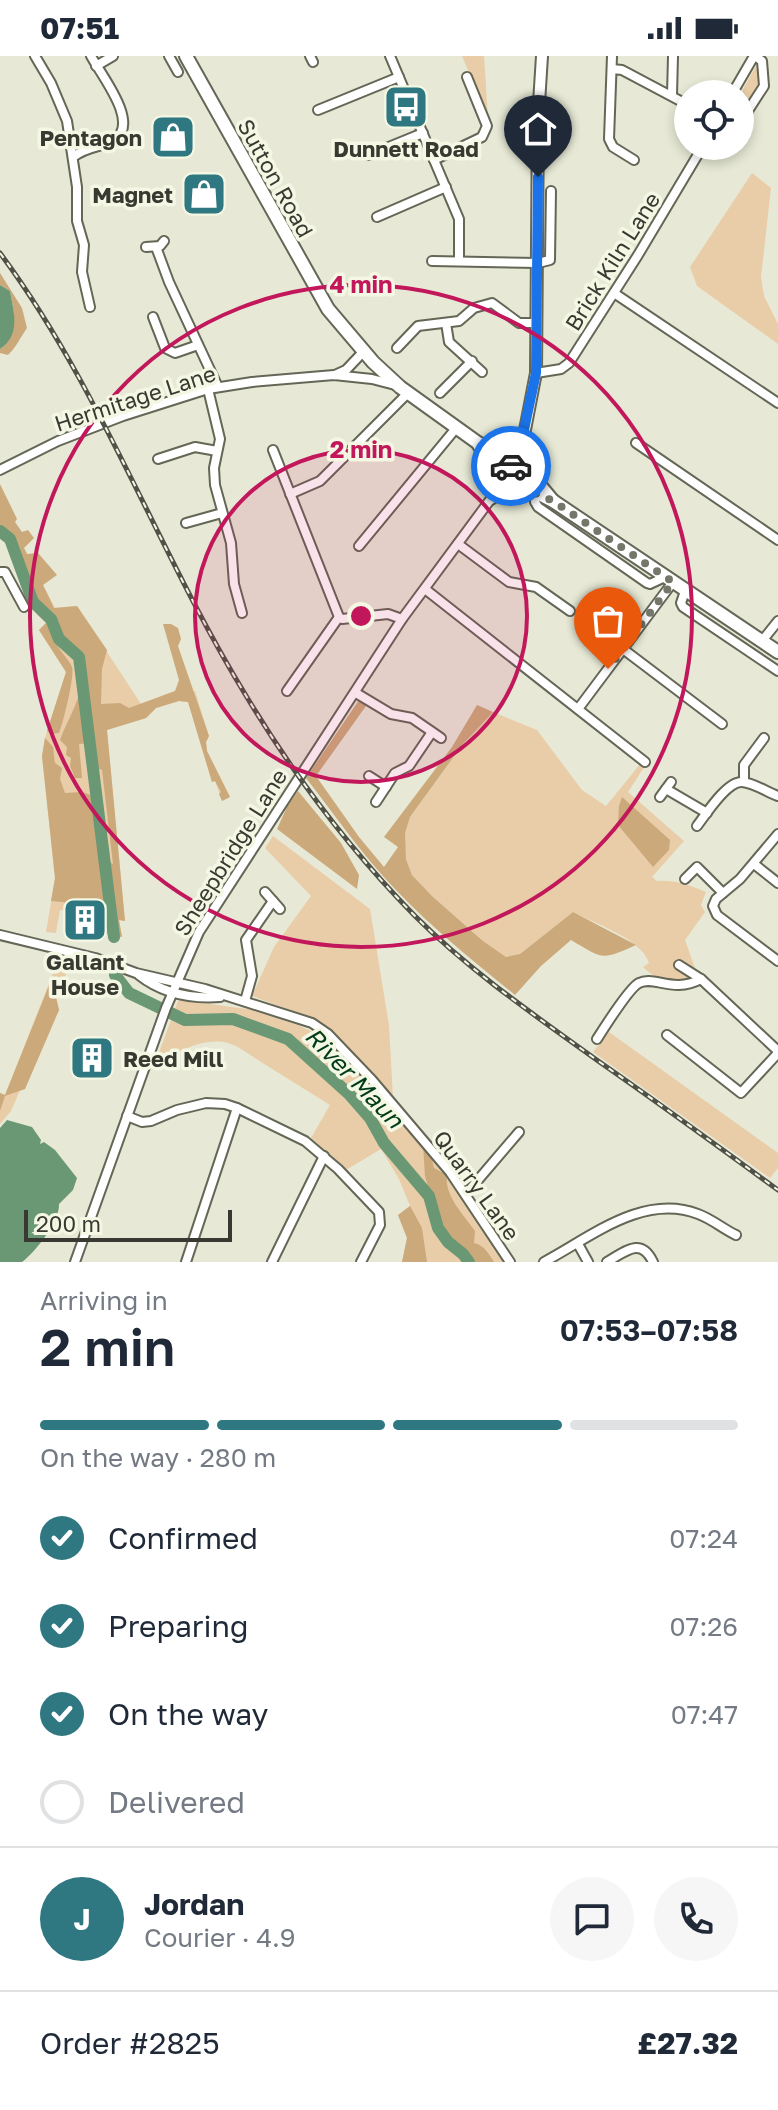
<!DOCTYPE html>
<meta charset="utf-8">
<style>
:root{--surface:#fff;--page:#f6f6f7;--text:#1f2937;--muted:#747a83;--line:#e0e1e3;--accent:#2f7781}
body{margin:0;font-family:"Golos Text",sans-serif;background:var(--page);color:var(--text);height:100vh;display:flex;flex-direction:column;font-size:30px;white-space:nowrap}
*{box-sizing:border-box;margin:0}
p{font-size:26px;color:var(--muted)}
.icon{flex:none;width:44px;height:44px;fill:none;stroke:currentColor;stroke-width:2;stroke-linecap:round;stroke-linejoin:round}
.map{position:relative;height:1206px;overflow:hidden}
.panel{display:flex;flex-direction:column;background:var(--surface);flex:1}
.panel>*{flex:none}
.tools{position:absolute;left:674px;top:24px;display:grid;gap:16px}
.tools a{display:grid;place-items:center;width:80px;height:80px;border-radius:50%;background:var(--surface);box-shadow:0 4px 12px #0003;font-size:40px}
.scale{position:absolute;left:24px;bottom:20px;width:208px;box-sizing:border-box;padding-left:8px;border:4px solid #383931;border-top:0;font-size:22px;line-height:28px;white-space:nowrap;color:#383931;-webkit-text-stroke:6px #f4f7e3;paint-order:stroke}
.pin{position:absolute;display:grid;place-items:center;width:68px;height:68px;color:#fff;margin:-82px -34px;border-radius:50% 50% 50% 0;rotate:-45deg;box-shadow:0 0 8px #0007}
.pin .icon{rotate:45deg}
.courier{position:absolute;display:grid;place-items:center;width:80px;height:80px;margin:-40px;border:6px solid #1a73e8;border-radius:50%;background:#fff;color:#222;box-shadow:0 2px 10px #0007}
.overview em{font-style:normal;font-weight:600}
.overview div{display:flex;flex-direction:column-reverse}
.overview{display:flex;align-items:center;justify-content:space-between;height:136px;padding:0 40px}
h1{font-size:52px;font-weight:600;line-height:60px}
.bar{display:grid;grid-template-columns:repeat(4,1fr);gap:12px 8px;align-content:center;height:96px;padding:0 40px}
.bar i{height:10px;border-radius:6px;background:var(--line)}
.bar .on{background:var(--accent)}
.bar p{grid-column:span 4}
.line{display:flex;align-items:center;gap:20px;padding:0 40px;border-top:2px solid var(--line)}
.line div{flex:1}
.round{display:grid;place-items:center;flex:none;width:84px;height:84px;border-radius:42px;background:var(--page)}
ol{padding:0 40px;list-style:none}
li{display:flex;align-items:center;gap:24px;height:88px}
li p{margin-inline-start:auto}
li .icon{padding:8px;border-radius:50%;background:var(--accent);color:#fff;stroke-width:4}
li:last-child{color:var(--muted)}
li i{width:44px;height:44px;border:4px solid var(--line);border-radius:50%}
.status{display:flex;justify-content:space-between;align-items:center;height:56px;padding:0 40px;background:var(--surface);direction:ltr}
.status svg{height:22px;fill:currentColor}
.map>svg:first-child{display:block}
</style>
<div class="status"><b>07:51</b><svg viewBox="0 0 49 12"><path d="M0 12V9h3v3zM5 12V6h3v6zM10 12V3h3v9zM15 12V0h3v12zM26 1h20v11H26zM47 4h2v5h-2z"/></svg></div>
<div class="map">
<svg width="778" height="1206" viewBox="0 0 778 1206">
<rect width="100%" height="100%" fill="#e7e9d6"/>
<g fill="#e9cda8">
<path d="M462,0h22l4,62z"/>
<path d="M756,10l4,3c1,21 -8,32 -20,50v-24z"/>
<path d="M752,117l19,15 -10,89 3,19 14,28v20l-81,-58 -7,-19z"/>
<path d="M0,457l24,35 31,60 22,-2 64,98 34,-13h20l14,45 -3,6 1,9 23,46 -8,4 -7,-20 -3,1 -24,-80 -9,-1 -23,7 -10,10 -39,12 18,191 -6,-1 3,17 -15,-3 -4,-19 -43,-5 -4,23 -10,-1 9,-54 -13,-122 3,-18 21,-66 -27,-42 7,-7 -10,-10 -14,-25 -18,-49 -4,-4z"/>
<path d="M493,656l44,18 45,60 24,16 35,-43 4,3 -17,26 56,49 -32,36 5,4c19,-1 32,4 49,11l-5,13 4,7 -20,28 11,31c-9,23 -40,9 -53,-4l6,-4c-8,-25 -54,-39 -76,-51l-53,42 -13,4 -24,-17 -51,-45 -20,-21 -6,-16 -2,-26 6,-16 53,-73z"/>
<path d="M273,780l97,73 19,116 4,73 -42,-48 -31,-29 -68,-25 22,-49 37,-51 -46,-48z"/>
<path d="M59,902l5,4 8,-1 -16,36 3,13 -34,79 -5,1 -9,21 -11,13v-31l5,2z"/>
<path d="M181,944l73,10 44,15 25,12 43,42 57,65 25,31 58,87h-104l5,-24 -9,-23 12,-9 -11,-27 -18,-30 -35,21 -35,-32 19,-33c-23,-14 -46,-29 -69,-43 -10,-6 -22,-16 -33,-19 -24,-6 -52,8 -69,23h-5l24,-65z"/>
<path d="M609,976l169,121v15l-8,10 -177,-126z"/>
</g>
<g fill="#cba97b">
<path d="M0,217l22,35 5,20c-7,10 -10,18 -19,27l-8,-2v-4c20,-14 14,-37 10,-58l-10,-6z"/>
<path d="M0,428l17,35 -2,3 7,10 6,-2 6,8 -10,10 3,6 11,-1 19,22 -14,10 11,23 23,-2 30,44 -5,19 -1,35 19,-1 9,5 46,-17 4,-11 -16,-56h8l7,4 3,11 -3,7 31,90 -3,6 1,9 23,46 -8,4 -3,-7 2,-2 -6,-11 -3,1 -24,-80 -9,-1 -23,7 -10,10 -39,12 18,191 -6,-1 3,17 -15,-3 -6,-31 -9,2 -41,-4 4,-23 -13,-122 3,-18 8,9 2,16 7,5 -2,11 5,14 17,-1 12,4 9,62 10,6 -11,-94 -6,-2 -5,-25 -12,1 3,34h-7l-5,-12 1,-8 -5,-3 1,-8 -7,-7c13,-35 39,-63 3,-96l-6,1c4,7 12,15 15,22 3,8 -9,57 -13,66l-8,1 -4,-3 19,-59 -27,-42 7,-7 -10,-10 -14,-25 -18,-49 -4,-4z"/>
<path d="M359,644l7,6 -50,70 43,61 25,30 14,-20 -14,-10 68,-90 25,-42 16,7 -30,32 -53,73 -5,16 1,26 6,16 20,21 51,45 23,16 14,-3 53,-42 63,33c-35,16 -33,14 -65,-5l-30,26 -26,29c-42,-34 -83,-67 -120,-106 -33,-34 -60,-74 -89,-111z"/>
<path d="M298,735l43,52 18,32 -2,14 -80,-60 10,-22z"/>
<path d="M622,741l48,43 -1,10 -16,17 -35,-42 1,-19z"/>
<path d="M50,927l10,3 -4,11 3,13 -34,79 -20,7 -5,15v-18l5,2z"/>
<path d="M423,1088l8,11 3,13 13,7c-3,21 17,40 28,56l-1,12c10,2 15,11 20,19h-20l-31,-30 -5,-10 -13,-46z"/>
<path d="M410,1150l12,22 5,34h-25l5,-24 -9,-23z"/>
</g>
<g fill="#6a9875">
<path d="M0,229l10,6c4,22 11,44 -10,58z"/>
<path d="M7,1064l25,7 9,13 -1,4 4,-2 11,8 22,28 -4,12 -14,14c1,16 -23,48 -37,58h-22v-134z"/>
</g>
<g fill="none" stroke-linecap="round" stroke-linejoin="round">
<g stroke="#6a9875" stroke-width="12">
<path d="M0,475l10,8 23,63 18,17 8,20 20,18 35,280"/>
<path d="M115,919l14,18 56,27 48,-1 55,20 61,55 21,24 14,25 45,53 9,32 10,14 15,12 6,8"/>
</g>
<g stroke="#646656" stroke-width="12">
<g id="minor">
<path d="M35,0l16,27 16,38 10,66v34l7,24 -2,27 8,35"/>
<path d="M169,0l9,16"/>
<path d="M310,0l3,6"/>
<path d="M390,0l69,163v42"/>
<path d="M612,0l-3,83 4,8 21,13"/>
<path d="M96,10l17,-10"/>
<path d="M612,13l10,1 66,35"/>
<path d="M732,38l22,-38"/>
<path d="M672,39l1,-39"/>
<path d="M318,54l81,-33"/>
<path d="M740,67l24,-37 -2,-25 -7,-5"/>
<path d="M369,99l54,-22"/>
<path d="M73,101c16,-12 28,-9 41,-17 27,-16 -13,-65 -23,-84"/>
<path d="M434,104l48,-23 5,-11 -20,-49"/>
<path d="M377,161l69,-30"/>
<path d="M146,191l14,-1 4,-5"/>
<path d="M156,191l13,35 49,105"/>
<path d="M432,205l106,2 12,-3 1,-69"/>
<path d="M614,237l164,110"/>
<path d="M153,261l12,31 10,5 23,-8"/>
<path d="M446,267l3,19 33,30"/>
<path d="M397,292l21,-22 41,-5 15,-13 18,-5 27,20h17"/>
<path d="M536,317l25,-4 8,-6 69,-108 65,-109"/>
<path d="M335,319l11,-5 18,-19"/>
<path d="M208,333l12,50 -6,29 1,17 16,58 3,41 8,29"/>
<path d="M440,337l32,-32"/>
<path d="M636,387l142,97"/>
<path d="M273,394l66,167 3,2 46,-5 14,5"/>
<path d="M158,403l37,-12 22,4"/>
<path d="M0,414l58,-29 65,-25 85,-27 44,-7 82,-7 38,4 23,6"/>
<path d="M537,434l-2,12 3,5 109,76 3,1 15,-7"/>
<path d="M290,438l30,-13 88,-88"/>
<path d="M491,444l10,-7 13,-16"/>
<path d="M186,467l36,-10"/>
<path d="M458,488l51,38 27,5 34,24"/>
<path d="M359,490l98,-119"/>
<path d="M0,516h5l19,35"/>
<path d="M425,533l220,173"/>
<path d="M685,535l-4,12 2,4 95,64"/>
<path d="M762,585l16,-20"/>
<path d="M623,593l99,75"/>
<path d="M287,635l52,-74"/>
<path d="M356,637l35,21 21,4 29,20"/>
<path d="M578,653l95,-127"/>
<path d="M369,720l17,11"/>
<path d="M744,726v-17l20,-27"/>
<path d="M666,733l41,24"/>
<path d="M660,741l11,-15"/>
<path d="M376,746l19,-29 14,-7 23,-34"/>
<path d="M697,770c9,-12 30,-45 45,-44 12,1 25,10 36,14"/>
<path d="M778,778l-38,45 -24,20 -3,7 4,9 61,46"/>
<path d="M754,808l24,19"/>
<path d="M685,823l12,-12 26,26"/>
<path d="M265,836l15,17"/>
<path d="M0,879l95,23 41,15 69,16 107,34 16,11 44,46 78,92 60,90"/>
<path d="M679,909l22,14 77,72"/>
<path d="M139,919c24,19 52,24 81,22"/>
<path d="M245,945l7,-25 -6,-36 27,-39"/>
<path d="M667,979l74,58 37,-40"/>
<path d="M597,983c7,-11 33,-52 42,-56 15,-8 34,11 62,-4"/>
<path d="M127,1060l15,6 9,-1 26,-11 29,-7 19,1 12,4 68,33 33,28 41,43 1,13 -19,37"/>
<path d="M466,1138l53,-62"/>
<path d="M578,1188l10,18"/>
<path d="M75,1206l91,-254 33,-76 203,-313 88,-119 17,-28"/>
<path d="M186,1206l51,-154"/>
<path d="M272,1206l52,-106"/>
<path d="M544,1206c47,-25 99,-69 154,-48 14,5 25,15 38,21"/>
<path d="M607,1206c19,-11 34,-25 46,0"/>
</g>
</g>
<g stroke="#646656" stroke-width="14">
<path id="major" d="M517,415l19,-98 2,-254 4,-63"/>
</g>
<g stroke="#646656" stroke-width="16">
<g id="highway">
<path d="M186,0l142,253 45,53 27,25 78,56 18,8 17,12 24,19 16,19"/>
<path d="M479,389c15,24 49,44 74,56l225,151"/>
</g>
</g>
<use href="#minor" stroke="#fff" stroke-width="8"/>
<use href="#major" stroke="#fff" stroke-width="10"/>
<use href="#highway" stroke="#fff" stroke-width="12"/>
<g stroke="#505147" stroke-width="5">
<path id="rail" d="M0,197c101,136 157,297 245,441 48,80 105,156 170,222 56,56 122,101 186,147 59,41 118,84 177,127"/>
</g>
<use href="#rail" stroke="#f4f7e3" stroke-width="2" stroke-dasharray="6" stroke-linecap="butt"/>
</g>
<g fill="none" stroke-linecap="round" stroke-linejoin="round">
<path stroke="#75776b" stroke-width="8" stroke-dasharray="0 14.4" d="M511,410l-4,5 28,22 18,8 120,81 -65,87"/>
<path stroke="#1a73e8" stroke-width="10" d="M511,410l7,-8 18,-85 2,-196"/>
</g>
<circle cx="361" cy="560" r="166" fill="#c2185b" fill-opacity=".12"/>
<g fill="none" stroke="#c2185b" stroke-width="4">
<circle cx="361" cy="560" r="166"/>
<circle cx="361" cy="560" r="331"/>
</g>
<defs>
<g id="bus-square" transform="scale(2.3)"><rect x="-9" y="-9" width="18" height="18" rx="4" fill="#2f7781" stroke="#f4f7e3"/><path d="M-5-6H5V4H4V6H2V4H-2V6H-4V4H-5ZM-3.5-4V0h7V-4ZM-3.5 1.2v1.5H-2V1.2ZM2 1.2v1.5H3.5V1.2Z" fill="#fff"/></g>
<g id="shop-square" transform="scale(2.3)"><rect x="-9" y="-9" width="18" height="18" rx="4" fill="#2f7781" stroke="#f4f7e3"/><path d="M-5-2.5h2.3a2.7 3.5 0 0 1 5.4 0H5L5.5 6h-11ZM-1.5-2.5h3a1.5 2.3 0 0 0-3 0Z" fill="#fff"/></g>
<g id="building-square" transform="scale(2.3)"><rect x="-9" y="-9" width="18" height="18" rx="4" fill="#2f7781" stroke="#f4f7e3"/><path d="M-4-6H4V6H1V3H-1V6H-4ZM-2.5-4.3h1.7v1.8h-1.7ZM.8-4.3h1.7v1.8H.8ZM-2.5-1h1.7V.8h-1.7ZM.8-1h1.7V.8H.8Z" fill="#fff"/></g>
</defs>
<g fill-rule="evenodd">
<use href="#bus-square" x="406" y="51"/>
<use href="#shop-square" x="173" y="81"/>
<use href="#shop-square" x="204" y="138"/>
<use href="#building-square" x="85" y="864"/>
<use href="#building-square" x="92" y="1002"/>
</g>
<g text-anchor="middle" dominant-baseline="central" stroke-width="7" stroke-linejoin="round" paint-order="stroke">
<g font-size="22" font-weight="bold" fill="#383931" stroke="#f4f7e3" text-anchor="end">
<text x="142" y="81">Pentagon</text>
<text x="406" y="92" text-anchor="middle">Dunnett Road</text>
<text x="173" y="138">Magnet</text>
<text x="85" y="905" text-anchor="middle">Gallant<tspan x="85" dy="25">House</tspan></text>
<text x="123" y="1002" text-anchor="start">Reed Mill</text>
</g>
<g font-size="22" fill="#383931" stroke="#f4f7e3">
<text transform="translate(276 122) rotate(61)">Sutton Road</text>
<text transform="translate(612 205) rotate(-58)">Brick Kiln Lane</text>
<text transform="translate(135 342) rotate(-18)">Hermitage Lane</text>
<text transform="translate(230 796) rotate(-58)">Sheepbridge Lane</text>
<text transform="translate(477 1129) rotate(54)">Quarry Lane</text>
</g>
<g font-size="24" font-style="italic" fill="#003b19" stroke="#f4f7e3">
<text transform="translate(355 1021) rotate(46)">River Maun</text>
</g>
</g>
<circle cx="361" cy="560" r="12" fill="#c2185b" stroke="#f4f7e3" stroke-width="4"/>
<g font-size="24" text-anchor="middle" font-weight="bold" fill="#c2185b" stroke="#f4f7e3" stroke-width="7" stroke-linejoin="round" paint-order="stroke">
<text x="361" y="237">4 min</text>
<text x="361" y="402">2 min</text>
</g>
</svg>
<div class="tools">
<a><svg class="icon" aria-label="locate" viewBox="0 0 24 24"><circle cx="12" cy="12" r="6"/><path d="M12 2v4M12 18v4M2 12h4M18 12h4"/></svg></a>
</div>
<div class="scale">200 m</div>
<div class="pin" style="left:608px;top:613px;background:#ea580c"><svg class="icon" aria-label="bag" viewBox="0 0 24 24"><path d="M5 8h14l-1 12H6zM9 8a3 3 0 0 1 6 0"/></svg></div>
<div class="pin" style="left:538px;top:121px;background:#1f2937"><svg class="icon" aria-label="home" viewBox="0 0 24 24"><path d="M3 11l9-7 9 7M6 9v11h12V9"/></svg></div>
<div class="courier" style="left:511px;top:410px"><svg class="icon" aria-label="car" viewBox="0 0 24 24"><path d="M5 17H2v-5l4-1 3-4h7l3 4 3 1v5h-3M9 17h6M6 11h13"/><circle cx="7" cy="17" r="2"/><circle cx="17" cy="17" r="2"/></svg></div>
</div>
<section class="panel">
<div class="overview"><div><h1>2 min</h1><p>Arriving in</p></div><em>07:53–07:58</em></div>
<div class="bar"><i class="on"></i><i class="on"></i><i class="on"></i><i></i><p>On the way · 280 m</p></div>
<ol>
<li><svg class="icon" aria-label="check" viewBox="0 0 24 24"><path d="M5 12l5 5 9-10"/></svg>Confirmed<p>07:24</p></li>
<li><svg class="icon" aria-label="check" viewBox="0 0 24 24"><path d="M5 12l5 5 9-10"/></svg>Preparing<p>07:26</p></li>
<li><svg class="icon" aria-label="check" viewBox="0 0 24 24"><path d="M5 12l5 5 9-10"/></svg>On the way<p>07:47</p></li>
<li><i></i>Delivered</li>
</ol>
<div class="line" style="height:144px"><b class="round" style="background:var(--accent);color:#fff">J</b><div><b>Jordan</b><p>Courier · 4.9</p></div><a class="round"><svg class="icon" aria-label="chat" viewBox="0 0 24 24"><path d="M4 5h16v11H9l-5 4z"/></svg></a><a class="round"><svg class="icon" aria-label="phone" viewBox="0 0 24 24"><path d="M5 4h4l2 5-3 2q2 4 5 5l2-3 5 2v4C11 20 4 13 5 4z"/></svg></a></div>
<div class="line" style="height:104px"><div>Order #2825</div><b>£27.32</b></div>
</section>
